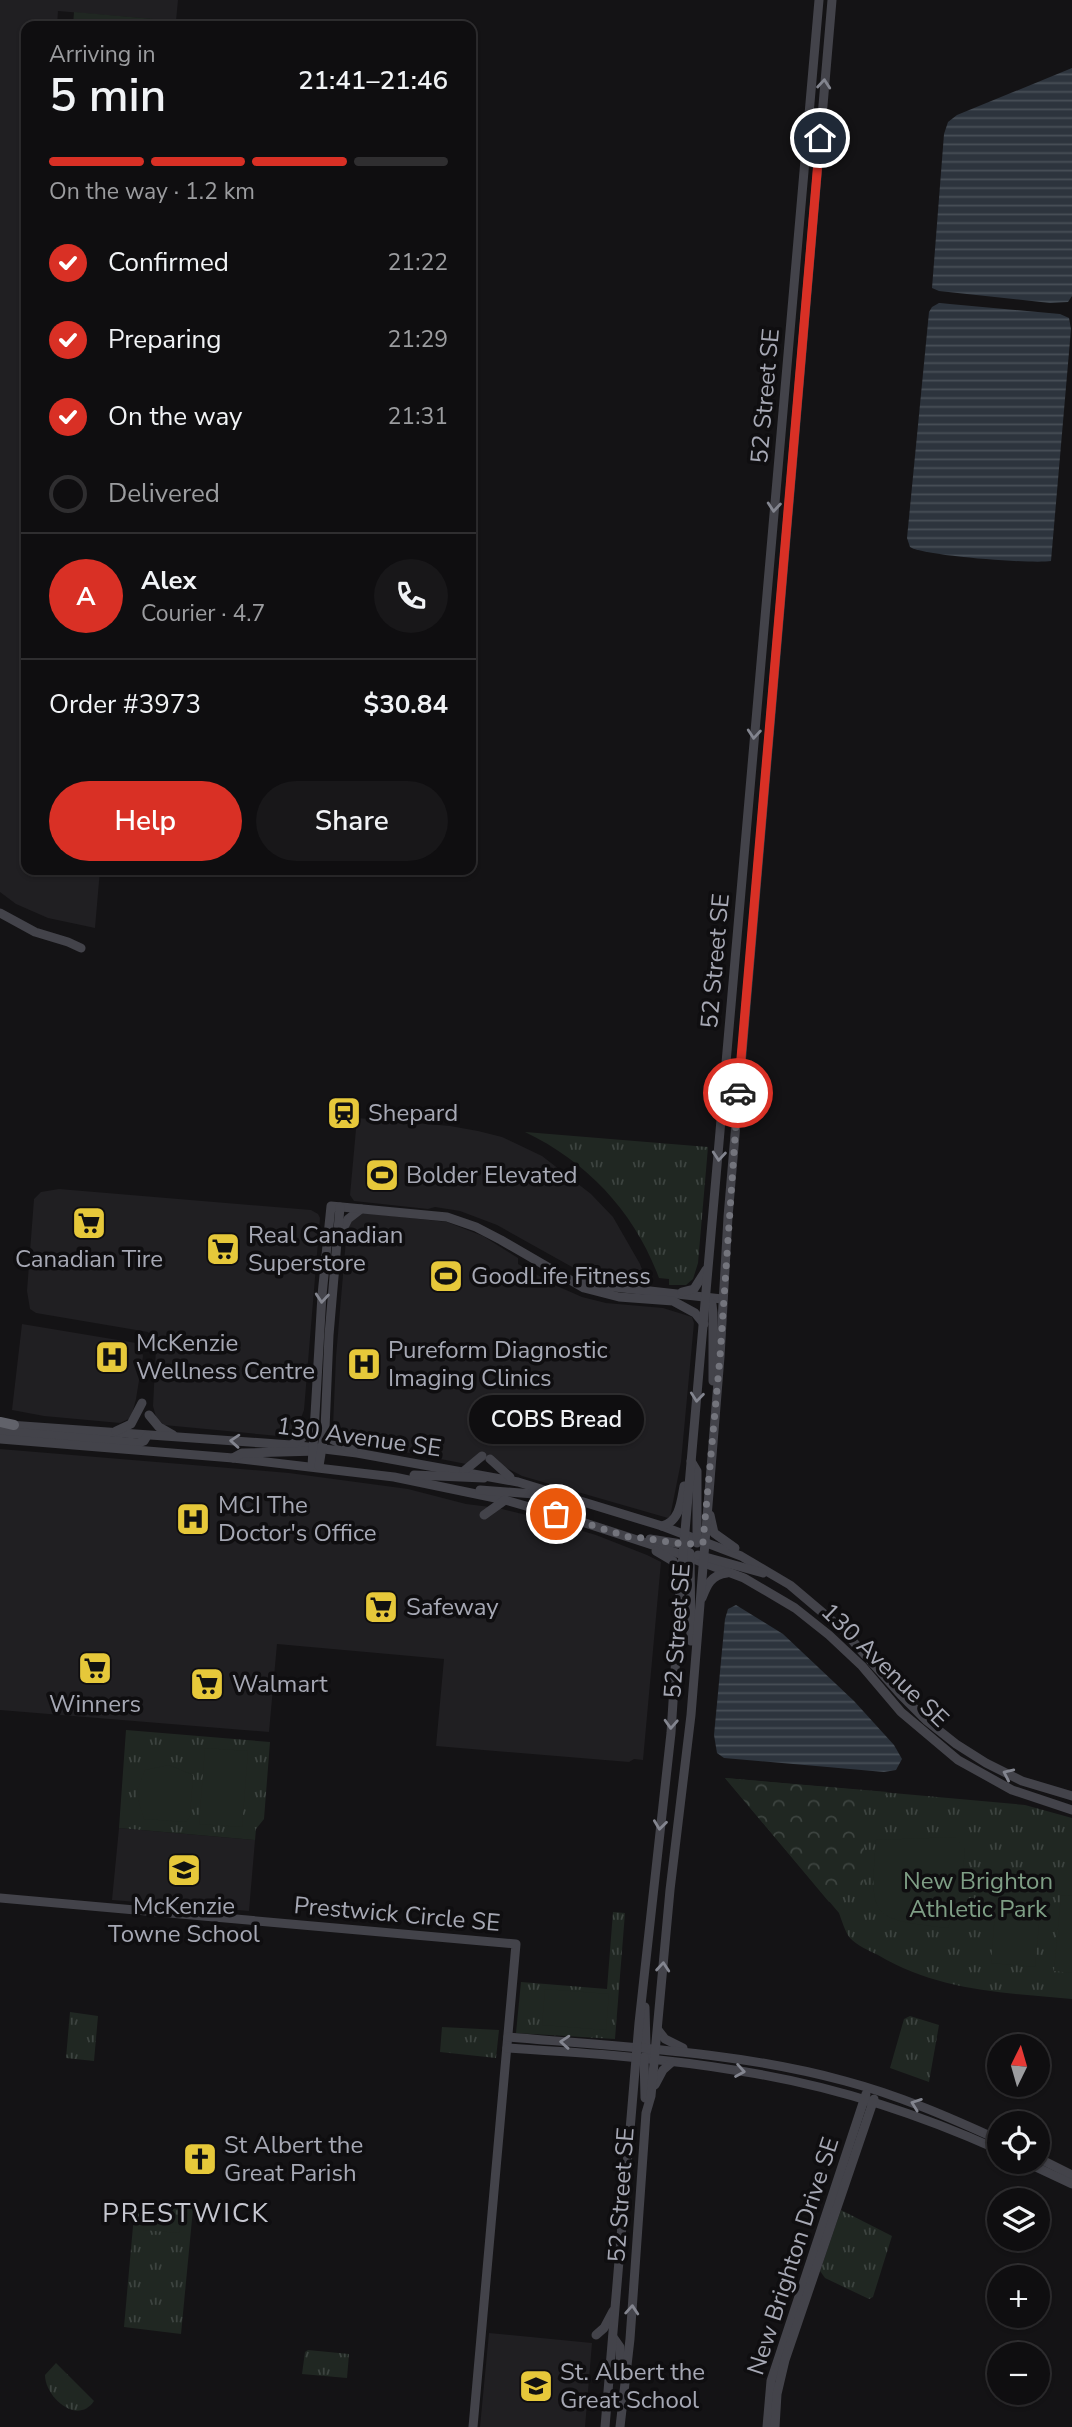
<!DOCTYPE html>
<meta charset="utf-8">
<style>
:root{--surface:#0f0e10;--page:#181719;--text:#f1f3f6;--muted:#9b9c9f;--line:#2f2e30;--accent:#d93025}
body{margin:0;font-family:"Nunito Sans",sans-serif;background:var(--page);color:var(--text);height:100vh;display:flex;flex-direction:column;font-size:26px;white-space:nowrap}
*{box-sizing:border-box;margin:0}
p{font-size:23px;color:var(--muted)}
.icon{flex:none;width:38px;height:38px;fill:none;stroke:currentColor;stroke-width:2;stroke-linecap:round;stroke-linejoin:round}
.map{position:relative;flex:1;overflow:hidden}
.details{position:absolute;left:21px;top:21px;width:455px;height:854px;display:flex;flex-direction:column;background:var(--surface);border-radius:14px;box-shadow:0 2px 5px #0004,0 0 0 2px var(--line)}
.details>*{flex:none}
.needle{width:46px;rotate:5deg}
.buttons{position:absolute;left:987px;top:2034px;display:grid;gap:14px}
.buttons a{display:grid;place-items:center;width:63px;height:63px;border-radius:50%;background:var(--surface);box-shadow:0 2px 5px #0004,0 0 0 2px var(--line);font-size:35px}
.pin{position:absolute;display:grid;place-items:center;width:60px;height:60px;color:#fff;margin:-30px;border:4px solid #fff;border-radius:50%;box-shadow:0 2px 7px #0007}
.courier{position:absolute;display:grid;place-items:center;width:70px;height:70px;margin:-35px;border:5px solid #d93025;border-radius:50%;background:#fff;color:#222;box-shadow:0 2px 9px #0007}
.bubble{position:absolute;height:49px;border-radius:24px;background:var(--surface);box-shadow:0 2px 5px #0004,0 0 0 2px var(--line);font-size:23px;font-weight:600;line-height:49px;text-align:center}
.headline em{font-style:normal;font-weight:600}
.headline div{display:flex;flex-direction:column-reverse}
.headline{display:flex;align-items:center;justify-content:space-between;height:119px;padding:0 28px}
h1{font-size:46px;font-weight:600;line-height:52px}
.bar{display:grid;grid-template-columns:repeat(4,1fr);gap:10px 7px;align-content:center;height:84px;padding:0 28px}
.bar i{height:9px;border-radius:5px;background:var(--line)}
.bar .selected{background:var(--accent)}
.bar p{grid-column:span 4}
.line{display:flex;align-items:center;gap:18px;padding:0 28px;border-top:2px solid var(--line)}
.line div{flex:1}
.round{display:grid;place-items:center;flex:none;width:74px;height:74px;border-radius:37px;background:var(--page)}
ol{padding:0 28px;list-style:none}
li{display:flex;align-items:center;gap:21px;height:77px}
li p{margin-inline-start:auto}
li .icon{padding:7px;border-radius:50%;background:var(--accent);color:#fff;stroke-width:4}
li:last-child{color:var(--muted)}
li i{width:38px;height:38px;border:4px solid var(--line);border-radius:50%}
.primary-button{display:flex;gap:14px;margin-top:auto;padding:14px 28px}
.primary-button a{flex:1;height:80px;border-radius:42px;background:var(--accent);color:#fff;font-size:28px;font-weight:600;line-height:80px;text-align:center}
.primary-button a+a{background:var(--page);color:var(--text)}
.map>svg:first-child{display:block}
</style>
<div class="map">
<svg width="1072" height="2427" viewBox="0 0 1072 2427">
<defs>
<pattern id="grass-tufts" width="24" height="20" patternUnits="userSpaceOnUse" patternTransform="scale(1.75)"><rect width="24" height="20" fill="#202722"/><path d="M3 7l-1-3M5 7V3M7 7l1-3M15 17l-1-3M17 17v-4M19 17l1-3" fill="none" stroke="#3d4440"/></pattern>
<pattern id="forest-crowns" width="20" height="18" patternUnits="userSpaceOnUse" patternTransform="scale(1.75)"><rect width="20" height="18" fill="#202722"/><path d="M2 6a3 3 0 1 1 6 0M12 15a3 3 0 1 1 6 0" fill="none" stroke="#3d4440"/></pattern>
<pattern id="water-rules" width="6" height="5" patternUnits="userSpaceOnUse" patternTransform="scale(1.75)"><rect width="6" height="5" fill="#2d343d"/><path d="M0 2.5h6" fill="none" stroke="#484f57"/></pattern>
</defs>
<rect width="100%" height="100%" fill="#141315"/>
<g fill="#201f22">
<path d="M0,0h178l-2,21 -118,-10 -1,15h-31v844h74l-5,58 -47,-10 -32,-14 -16,-12z"/>
<path d="M357,1118l93,8 28,5 24,6 40,19 49,38 22,23 27,47 7,19 -45,-4 -21,-7 -84,-47 -37,-14 -25,-4 -7,2 -74,-8 -4,-6z"/>
<path d="M59,1189l252,21 7,4 2,4 -16,192 -9,24 -6,3 -125,-12 -8,-8 -3,-11 3,-58 -1,-7 -7,-9 -112,-19 -6,-4 -3,-18 7,-92 7,-7z"/>
<path d="M365,1213l82,9 36,14 35,22v6l39,22 25,11 24,6 57,5 29,9 2,6 -13,139 -11,55 -2,1 -146,-42 -27,-14 -22,-3 -7,5 -117,-23 -14,-7 -2,-8 3,-69 11,-129 2,-6 10,-8z"/>
<path d="M22,1324l114,19 5,6 2,7 -7,43 -5,19 -11,5 -76,-7 -32,-6z"/>
<path d="M0,1449l289,24 119,16 58,15 32,4 37,9 61,18 51,20 14,7 -18,198 -9,-1 -5,3 -193,-16 8,-87 -167,-15 -8,88 -269,-22z"/>
<path d="M119,1828l136,12 -6,71 -137,-11z"/>
<path d="M489,2333l103,10 -7,84h-105z"/>
</g>
<g fill="url(#grass-tufts)">
<path d="M74,12l102,9v5h-103z"/>
<path d="M525,1132l183,15 -10,116 -5,16 -7,6h-17v-6l-10,-1c-24,-65 -71,-116 -134,-146z"/>
<path d="M126,1730l144,12 -6,77 -8,10 -1,11 -136,-12z"/>
<path d="M725,1778l300,27 47,13v181c-67,-6 -134,-8 -194,-44 -8,-4 -22,-10 -28,-17 -5,-6 -8,-17 -11,-25z"/>
<path d="M613,1912l12,1 -10,126 -99,-6 5,-51 86,7z"/>
<path d="M70,2012l28,4 -4,45 -28,-3z"/>
<path d="M910,2016l29,9 -10,57 -39,-14 14,-49z"/>
<path d="M442,2027l57,3 -3,28 -56,-6z"/>
<path d="M135,2204l58,5 -12,125 -57,-7z"/>
<path d="M841,2210l51,26 -19,61 -4,2 -44,-21 -5,-7z"/>
<path d="M308,2350l41,4 -2,24 -45,-4 3,-22z"/>
<path d="M56,2363l38,38c-17,25 -49,-4 -49,-26z"/>
</g>
<path fill="url(#forest-crowns)" d="M725,1778l163,14 -11,8 -19,1 -2,36 8,8 -1,42 -34,15z"/>
<g fill="#202722">
<path d="M205,1748l43,3 -6,76 -43,-3z"/>
<path d="M169,1765l24,10 -3,41 -4,6 -42,-3 -8,-26 9,-23z"/>
<path d="M955,1837l10,12 -3,31 -14,48c-79,-9 -78,-10 -72,-88z"/>
<path d="M997,1888l45,4 -7,75 -44,-4z"/>
<path d="M1061,1895l11,1v77l-18,-2z"/>
<path d="M545,1989l64,5 -3,36 -64,-5z"/>
<path d="M144,2212l37,3 -2,18 -36,-3z"/>
</g>
<g fill="url(#water-rules)">
<path d="M1072,68v228l-4,6 -18,1 -111,-12 -7,-3 12,-154 4,-12 9,-7z"/>
<path d="M939,303l121,11 9,4 2,11 -20,232c-19,3 -127,-5 -141,-14l-3,-9 22,-226 3,-5z"/>
<path d="M736,1605l47,29 71,67 40,44 8,14 -6,11 -12,2 -160,-14 -7,-5 -3,-18 11,-116 3,-10z"/>
</g>
<g fill="none" stroke-linecap="round" stroke-linejoin="round">
<g stroke="#43434a" stroke-width="9">
<path d="M0,913l35,19 33,10 13,6"/>
<path d="M340,1235l8,-16 13,-10"/>
<path d="M577,1281l28,5 117,13"/>
<path d="M682,1292l12,-3 12,-19"/>
<path d="M706,1298l6,6 1,9v68"/>
<path d="M149,1415l10,12 14,8"/>
<path d="M9,1425l282,20 66,8 161,29 144,44 79,30 49,29 52,44 59,66 26,26 29,23 30,19 36,18 50,15"/>
<path d="M325,1429l8,11 20,10"/>
<path d="M0,1431l138,12 6,-2 3,-5"/>
<path d="M116,1431l15,-7 11,-21"/>
<path d="M0,1439l233,19 161,19 111,23 77,22 101,33 61,23 51,30 34,27 33,31 39,46 57,48 54,30 60,20"/>
<path d="M291,1445l11,-7 12,-17"/>
<path d="M233,1458l9,-5 76,-2"/>
<path d="M490,1459l20,18"/>
<path d="M691,1461l6,10v72"/>
<path d="M312,1466l10,-171 9,-89 116,11 29,10 25,13 83,48 35,9 54,4 22,12 9,11"/>
<path d="M319,1466l6,-37 4,-94 11,-128"/>
<path d="M464,1471l18,-15"/>
<path d="M414,1475l70,3"/>
<path d="M480,1490l67,5"/>
<path d="M484,1515l21,-15"/>
<path d="M710,1515l4,18 21,15"/>
<path d="M662,1526c18,-5 19,-24 22,-40"/>
<path d="M650,1539l38,6"/>
<path d="M656,1551l17,10 7,13"/>
<path d="M690,1553l1,88"/>
<path d="M698,1555l65,18"/>
<path d="M702,1598c5,-13 9,-23 25,-25"/>
<path d="M0,1898l516,46 -43,483"/>
<path d="M645,2007l1,40 3,5"/>
<path d="M658,2030l7,9 18,9"/>
<path d="M508,2037c113,10 227,14 337,44 53,14 104,36 154,59"/>
<path d="M507,2048c78,5 156,10 233,23 90,14 177,42 259,79"/>
<path d="M644,2057l1,41"/>
<path d="M655,2085l8,-15 9,-8"/>
<path d="M1038,2158l34,17"/>
<path d="M1023,2161l49,23"/>
<path d="M596,2335l8,-7 9,-17"/>
<path d="M613,2337l7,10 1,30"/>
<path d="M605,2427l34,-404 32,-290 10,-156 138,-1577"/>
<path d="M620,2427l10,-88 16,-226 5,-17 19,-206 21,-175 29,-358 8,-140 104,-1217"/>
<path d="M767,2427l4,-46 95,-287"/>
<path d="M775,2427l2,-33 8,-34 89,-261"/>
</g>
<path stroke="#61626a" stroke-width="10" d="M0,1422l14,3"/>
</g>
<defs><path id="oneway-chevron" d="M-2-3.5L2.5 0L-2 3.5" fill="none" stroke-width="1.6" stroke-linecap="round" stroke-linejoin="round" transform="scale(1.75)"/></defs>
<g stroke="#83858f">
<use href="#oneway-chevron" transform="translate(824 84) rotate(-85)"/>
<use href="#oneway-chevron" transform="translate(774 507) rotate(95)"/>
<use href="#oneway-chevron" transform="translate(754 734) rotate(95)"/>
<use href="#oneway-chevron" transform="translate(719 1156) rotate(95)"/>
<use href="#oneway-chevron" transform="translate(322 1298) rotate(95)"/>
<use href="#oneway-chevron" transform="translate(697 1397) rotate(96)"/>
<use href="#oneway-chevron" transform="translate(235 1441) rotate(-176)"/>
<use href="#oneway-chevron" transform="translate(671 1724) rotate(93)"/>
<use href="#oneway-chevron" transform="translate(1008 1774) rotate(-155)"/>
<use href="#oneway-chevron" transform="translate(660 1825) rotate(97)"/>
<use href="#oneway-chevron" transform="translate(663 1967) rotate(-85)"/>
<use href="#oneway-chevron" transform="translate(565 2042) rotate(-176)"/>
<use href="#oneway-chevron" transform="translate(740 2071) rotate(10)"/>
<use href="#oneway-chevron" transform="translate(916 2104) rotate(-160)"/>
<use href="#oneway-chevron" transform="translate(632 2310) rotate(-86)"/>
</g>
<g fill="none" stroke-linecap="round" stroke-linejoin="round">
<path stroke="#73747c" stroke-width="7" stroke-dasharray="0 12.6" d="M556,1514l73,23c26,0 49,11 74,5l17,-185 18,-264"/>
<path stroke="#d93025" stroke-width="9" d="M738,1093l82,-955"/>
</g>
<defs>
<g id="station-square" transform="scale(1.75)"><rect x="-9" y="-9" width="18" height="18" rx="4" fill="#e6c83a" stroke="#0f0e10"/><path d="M-3-6H3Q5-6 5-4V2Q5 4 3 4L4.5 6H3L1.5 4h-3L-3 6H-4.5L-3 4Q-5 4-5 2V-4Q-5-6-3-6ZM-3.5-4v3h7v-3ZM-3.5 1v1.5H-2V1ZM2 1v1.5H3.5V1Z" fill="#111"/></g>
<g id="stadium-square" transform="scale(1.75)"><rect x="-9" y="-9" width="18" height="18" rx="4" fill="#e6c83a" stroke="#0f0e10"/><path d="M0-5a6.5 5 0 1 0 0 10a6.5 5 0 1 0 0-10ZM-3.5-1.8h7v3.6h-7Z" fill="#111"/></g>
<g id="supermarket-square" transform="scale(1.75)"><rect x="-9" y="-9" width="18" height="18" rx="4" fill="#e6c83a" stroke="#0f0e10"/><path d="M-6-5.5h2.5l.6 2H6L4.5 2H-2.5L-4.4-4H-6ZM-1.5 3.2a1.3 1.3 0 1 0 .1 0ZM3 3.2a1.3 1.3 0 1 0 .1 0Z" fill="#111"/></g>
<g id="hospital-square" transform="scale(1.75)"><rect x="-9" y="-9" width="18" height="18" rx="4" fill="#e6c83a" stroke="#0f0e10"/><path d="M-5-5h3v3.5h4V-5h3V5h-3V1.5h-4V5h-3Z" fill="#111"/></g>
<g id="school-square" transform="scale(1.75)"><rect x="-9" y="-9" width="18" height="18" rx="4" fill="#e6c83a" stroke="#0f0e10"/><path d="M0-5L7-2L0 1L-7-2ZM-4 1L0 2.5L4 1V4Q0 6-4 4Z" fill="#111"/></g>
<g id="church-square" transform="scale(1.75)"><rect x="-9" y="-9" width="18" height="18" rx="4" fill="#e6c83a" stroke="#0f0e10"/><path d="M-1.2-6h2.4v3.5h3.3v2.4h-3.3V6h-2.4V-.1h-3.3v-2.4h3.3Z" fill="#111"/></g>
</defs>
<g fill-rule="evenodd">
<use href="#station-square" x="344" y="1113"/>
<use href="#stadium-square" x="382" y="1175"/>
<use href="#supermarket-square" x="89" y="1223"/>
<use href="#supermarket-square" x="223" y="1249"/>
<use href="#stadium-square" x="446" y="1276"/>
<use href="#hospital-square" x="112" y="1357"/>
<use href="#hospital-square" x="364" y="1364"/>
<use href="#hospital-square" x="193" y="1519"/>
<use href="#supermarket-square" x="381" y="1607"/>
<use href="#supermarket-square" x="95" y="1668"/>
<use href="#supermarket-square" x="207" y="1684"/>
<use href="#school-square" x="184" y="1870"/>
<use href="#church-square" x="200" y="2159"/>
<use href="#school-square" x="536" y="2386"/>
</g>
<g text-anchor="middle" dominant-baseline="central" stroke-width="7" stroke-linejoin="round" paint-order="stroke">
<g font-size="24" fill="#a6a8b4" stroke="#0f0e10">
<text transform="translate(765 396) rotate(-85)">52 Street SE</text>
<text transform="translate(715 961) rotate(-85)">52 Street SE</text>
<text transform="translate(359 1437) rotate(8)">130 Avenue SE</text>
<text transform="translate(677 1631) rotate(-86)">52 Street SE</text>
<text transform="translate(885 1665) rotate(44)">130 Avenue SE</text>
<text transform="translate(397 1914) rotate(5)">Prestwick Circle SE</text>
<text transform="translate(621 2195) rotate(-86)">52 Street SE</text>
<text transform="translate(793 2256) rotate(-72)">New Brighton Drive SE</text>
</g>
<g font-size="24" fill="#a6a8b4" stroke="#0f0e10" text-anchor="start">
<text x="368" y="1113">Shepard</text>
<text x="406" y="1175">Bolder Elevated</text>
<text x="248" y="1235">Real Canadian<tspan x="248" dy="28">Superstore</tspan></text>
<text x="89" y="1259" text-anchor="middle">Canadian Tire</text>
<text x="471" y="1276">GoodLife Fitness</text>
<text x="136" y="1343">McKenzie<tspan x="136" dy="28">Wellness Centre</tspan></text>
<text x="388" y="1350">Pureform Diagnostic<tspan x="388" dy="28">Imaging Clinics</tspan></text>
<text x="218" y="1505">MCI The<tspan x="218" dy="28">Doctor's Office</tspan></text>
<text x="406" y="1607">Safeway</text>
<text x="232" y="1684">Walmart</text>
<text x="95" y="1704" text-anchor="middle">Winners</text>
<text x="184" y="1906" text-anchor="middle">McKenzie<tspan x="184" dy="28">Towne School</tspan></text>
<text x="224" y="2145">St Albert the<tspan x="224" dy="28">Great Parish</tspan></text>
<text x="560" y="2372">St. Albert the<tspan x="560" dy="28">Great School</tspan></text>
</g>
<g font-size="24" fill="#7e9e85" stroke="#0f0e10">
<text x="978" y="1881">New Brighton<tspan x="978" dy="28">Athletic Park</tspan></text>
</g>
<g font-size="26" letter-spacing="2" fill="#c7c8d1" stroke="#0f0e10">
<text x="186" y="2213">PRESTWICK</text>
</g>
</g>
</svg>
<div class="buttons">
<a><svg class="needle" viewBox="-14 -14 28 28"><path d="M0-13l5 13h-10z" fill="#e53935"/><path d="M0 13l5-13h-10z" fill="#9b9c9f"/></svg></a>
<a><svg class="icon" aria-label="locate" viewBox="0 0 24 24"><circle cx="12" cy="12" r="6"/><path d="M12 2v4M12 18v4M2 12h4M18 12h4"/></svg></a>
<a><svg class="icon" aria-label="layers" viewBox="0 0 24 24"><path d="M12 4l9 5-9 5-9-5zM3 14l9 5 9-5"/></svg></a>
<a>+</a>
<a>−</a>
</div>
<div class="pin" style="left:556px;top:1514px;background:#ea580c"><svg class="icon" aria-label="bag" viewBox="0 0 24 24"><path d="M5 8h14l-1 12H6zM9 8a3 3 0 0 1 6 0"/></svg></div>
<div class="pin" style="left:820px;top:138px;background:#1f2937"><svg class="icon" aria-label="home" viewBox="0 0 24 24"><path d="M3 11l9-7 9 7M6 9v11h12V9"/></svg></div>
<div class="courier" style="left:738px;top:1093px"><svg class="icon" aria-label="car" viewBox="0 0 24 24"><path d="M5 17H2v-5l4-1 3-4h7l3 4 3 1v5h-3M9 17h6M6 11h13"/><circle cx="7" cy="17" r="2"/><circle cx="17" cy="17" r="2"/></svg></div>
<div class="bubble" style="left:469px;top:1395px;width:175px">COBS Bread</div>
<section class="details">
<div class="headline"><div><h1>5 min</h1><p>Arriving in</p></div><em>21:41–21:46</em></div>
<div class="bar"><i class="selected"></i><i class="selected"></i><i class="selected"></i><i></i><p>On the way · 1.2 km</p></div>
<ol>
<li><svg class="icon" aria-label="check" viewBox="0 0 24 24"><path d="M5 12l5 5 9-10"/></svg>Confirmed<p>21:22</p></li>
<li><svg class="icon" aria-label="check" viewBox="0 0 24 24"><path d="M5 12l5 5 9-10"/></svg>Preparing<p>21:29</p></li>
<li><svg class="icon" aria-label="check" viewBox="0 0 24 24"><path d="M5 12l5 5 9-10"/></svg>On the way<p>21:31</p></li>
<li><i></i>Delivered</li>
</ol>
<div class="line" style="height:126px"><b class="round" style="background:var(--accent);color:#fff">A</b><div><b>Alex</b><p>Courier · 4.7</p></div><a class="round"><svg class="icon" aria-label="phone" viewBox="0 0 24 24"><path d="M5 4h4l2 5-3 2q2 4 5 5l2-3 5 2v4C11 20 4 13 5 4z"/></svg></a></div>
<div class="line" style="height:91px"><div>Order #3973</div><b>$30.84</b></div>
<div class="primary-button"><a>Help</a><a>Share</a></div>
</section>
</div>
